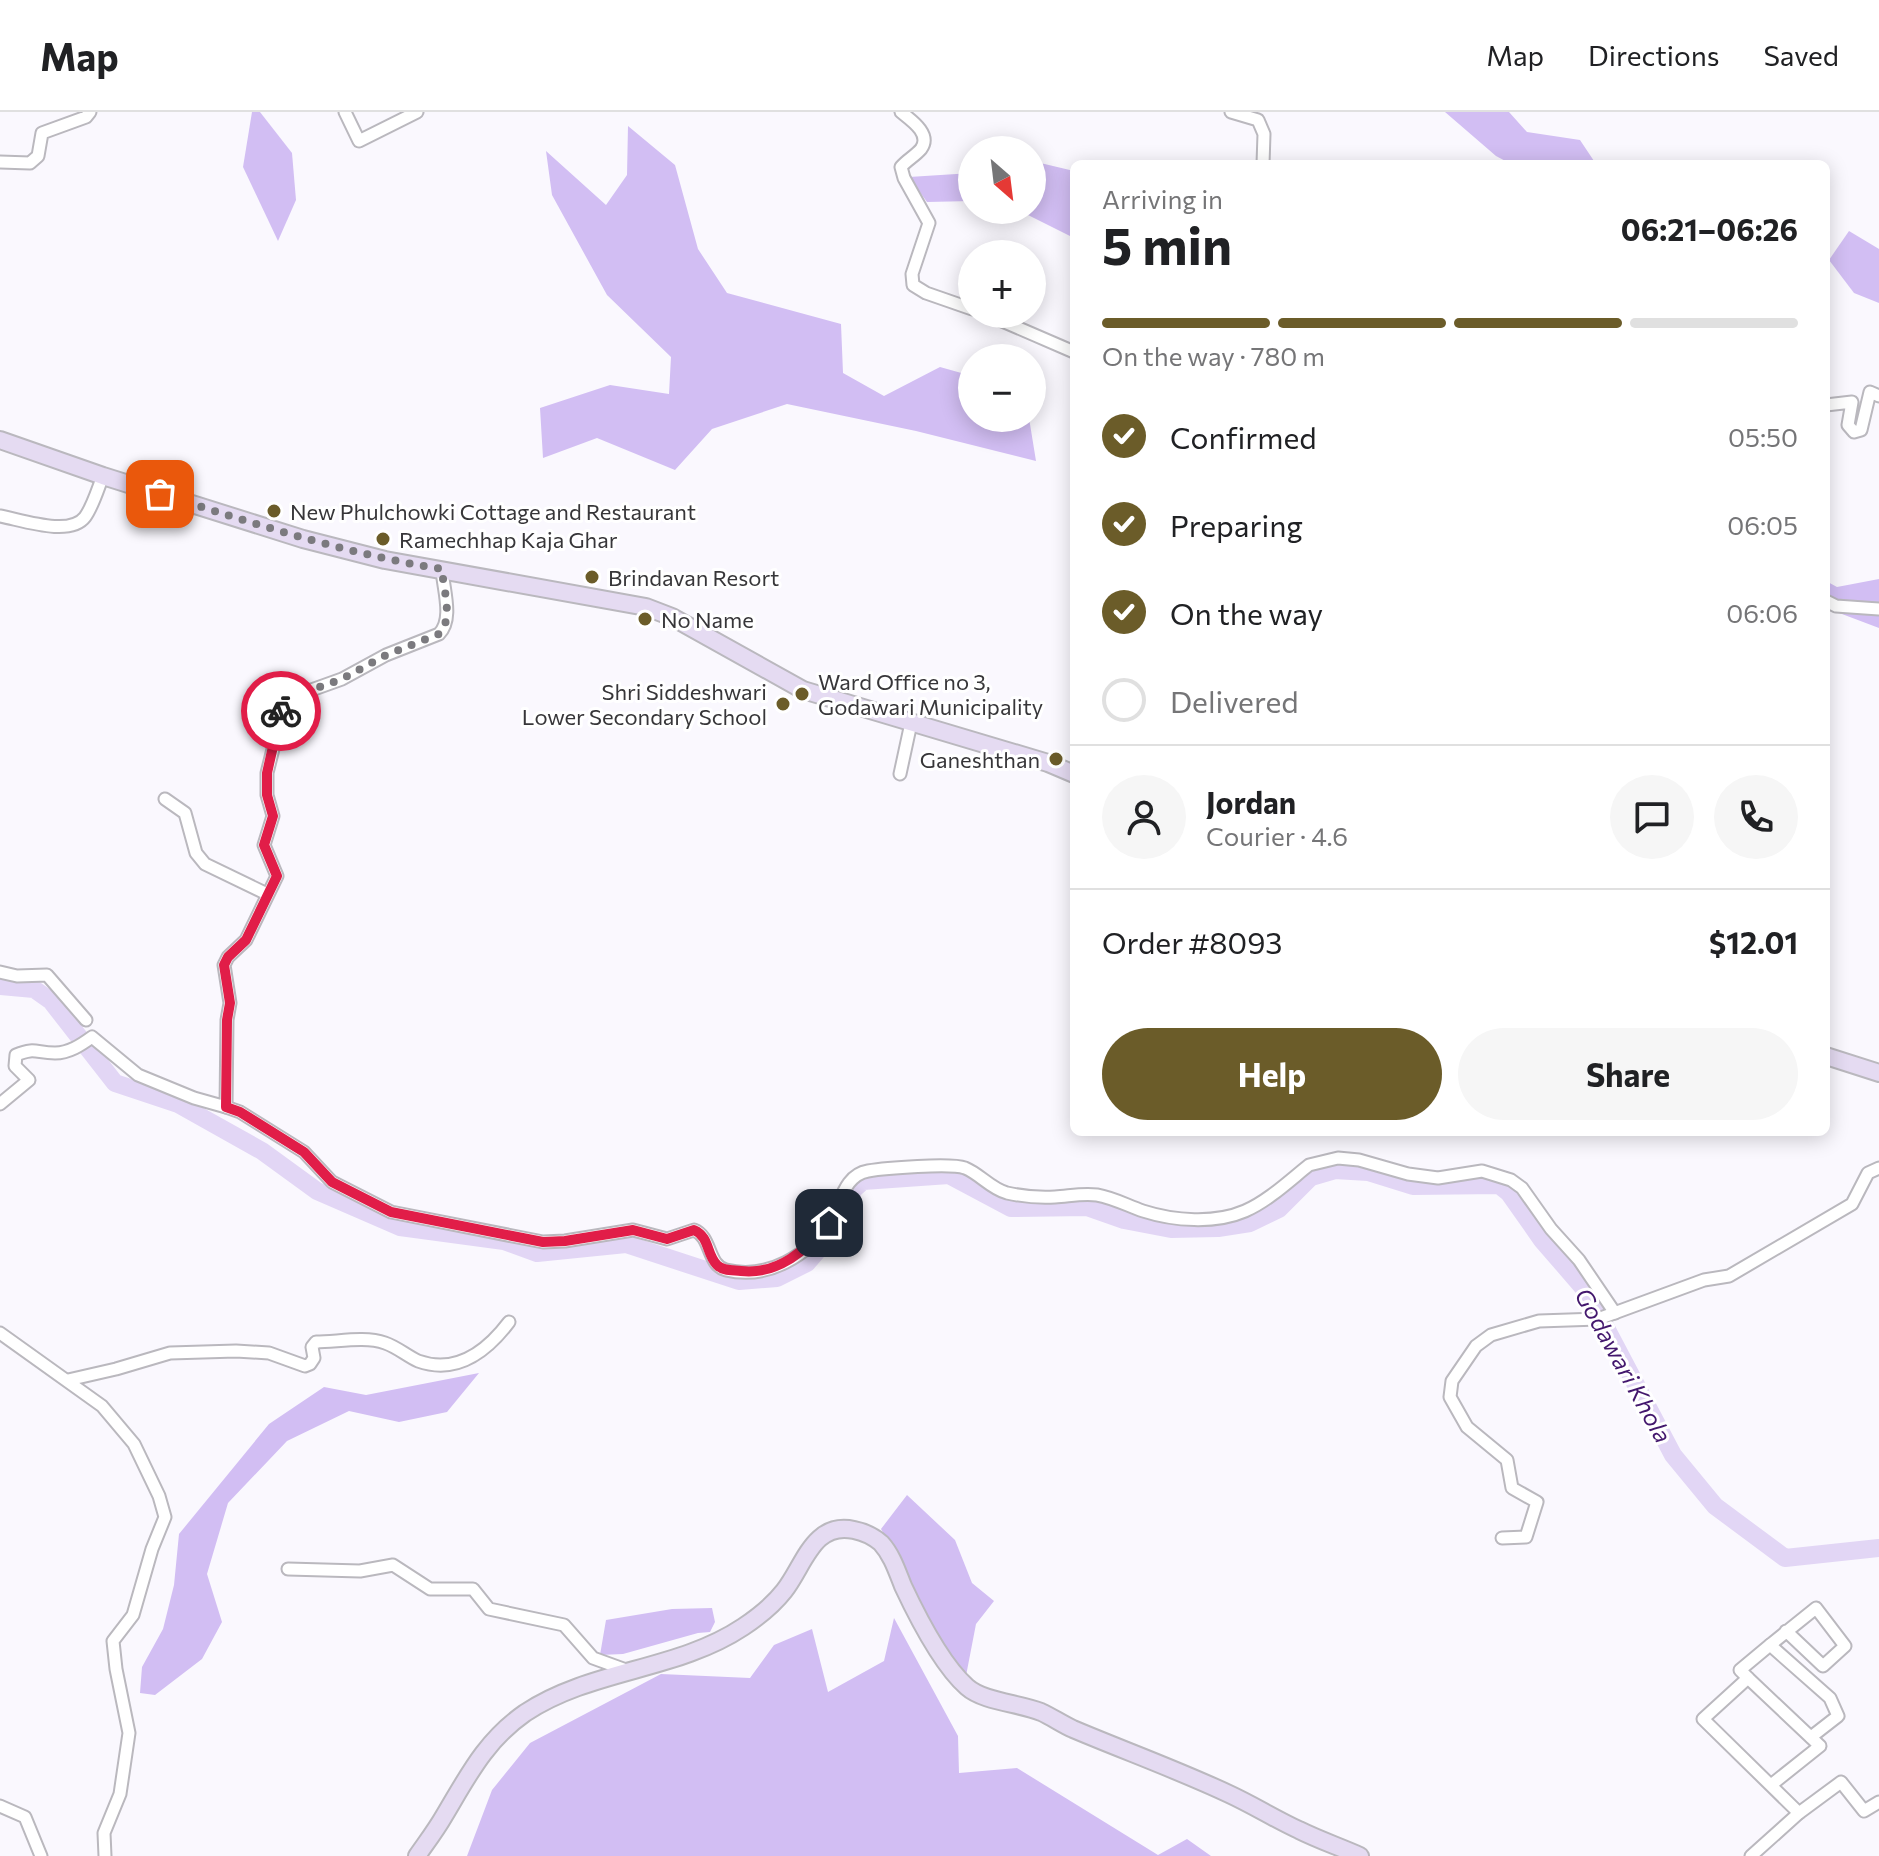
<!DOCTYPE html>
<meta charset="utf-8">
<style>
:root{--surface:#fff;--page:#f6f6f6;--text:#202124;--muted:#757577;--line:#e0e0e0;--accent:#6b5c29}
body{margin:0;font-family:Commissioner,sans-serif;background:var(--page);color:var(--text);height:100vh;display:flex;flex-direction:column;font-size:30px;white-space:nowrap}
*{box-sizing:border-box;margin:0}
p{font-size:26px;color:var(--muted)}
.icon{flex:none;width:44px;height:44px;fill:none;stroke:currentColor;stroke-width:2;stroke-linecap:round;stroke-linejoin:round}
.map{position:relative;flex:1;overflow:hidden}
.drawer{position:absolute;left:1070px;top:48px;width:760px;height:976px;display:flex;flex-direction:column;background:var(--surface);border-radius:12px;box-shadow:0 4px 20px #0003}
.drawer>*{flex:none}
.needle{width:52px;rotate:152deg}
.buttons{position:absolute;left:958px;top:24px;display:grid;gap:16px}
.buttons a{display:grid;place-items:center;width:88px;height:88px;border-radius:50%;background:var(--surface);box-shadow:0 4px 20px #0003;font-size:40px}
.pin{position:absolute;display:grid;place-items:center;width:68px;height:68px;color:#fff;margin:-34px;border-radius:16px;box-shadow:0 4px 12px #0006}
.courier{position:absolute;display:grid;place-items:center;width:80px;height:80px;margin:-40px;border:6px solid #e11d48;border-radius:50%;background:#fff;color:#222;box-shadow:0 2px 10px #0007}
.summary em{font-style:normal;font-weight:700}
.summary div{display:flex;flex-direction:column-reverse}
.summary{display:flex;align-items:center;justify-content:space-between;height:136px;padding:0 32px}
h1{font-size:52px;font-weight:700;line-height:60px}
.bar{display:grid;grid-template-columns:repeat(4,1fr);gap:12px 8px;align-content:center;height:96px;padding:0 32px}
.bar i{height:10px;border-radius:6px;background:var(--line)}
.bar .selected{background:var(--accent)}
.bar p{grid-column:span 4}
.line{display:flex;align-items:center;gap:20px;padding:0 32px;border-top:2px solid var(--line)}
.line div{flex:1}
.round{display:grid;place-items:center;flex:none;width:84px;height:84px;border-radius:42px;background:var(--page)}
ol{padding:0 32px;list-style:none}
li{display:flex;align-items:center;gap:24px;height:88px}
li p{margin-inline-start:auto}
li .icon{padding:8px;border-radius:50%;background:var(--accent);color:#fff;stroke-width:4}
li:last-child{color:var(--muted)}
li i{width:44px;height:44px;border:4px solid var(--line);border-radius:50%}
.button{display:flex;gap:16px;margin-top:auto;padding:16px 32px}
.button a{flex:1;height:92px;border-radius:48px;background:var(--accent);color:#fff;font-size:32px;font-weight:700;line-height:92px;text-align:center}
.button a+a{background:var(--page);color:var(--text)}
header{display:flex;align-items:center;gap:48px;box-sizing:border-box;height:112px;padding:0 40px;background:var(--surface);border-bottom:2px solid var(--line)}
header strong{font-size:38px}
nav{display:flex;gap:44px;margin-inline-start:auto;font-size:28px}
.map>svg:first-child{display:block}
</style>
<header>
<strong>Map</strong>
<nav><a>Map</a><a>Directions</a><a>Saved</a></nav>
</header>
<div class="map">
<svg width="1879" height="1744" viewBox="0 0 1879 1744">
<rect width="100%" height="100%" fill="#faf8fe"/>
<g fill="#d2bef3">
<path d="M252,0h8l32,41 4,47 -18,41 -35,-74z"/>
<path d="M1445,0h64l18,20 53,8 16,24h-85l-15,-8z"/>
<path d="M628,14l47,39 23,84 29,44 114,31 2,49 41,23 56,-29 32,9v42h57l7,43 -120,-30 -129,-27 -75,25 -37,41 -78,-32 -54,20 -3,-50 70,-23 59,9 2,-37 -64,-62 -55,-100 -6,-44 60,54 21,-30z"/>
<path d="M1032,49l42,10v67l-56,-28h14z"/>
<path d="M972,61v28l-45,1 -18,-25z"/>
<path d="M1849,119l30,18v54l-25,-10 -25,-33z"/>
<path d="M1879,467v49l-53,-20v-27l11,6z"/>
<path d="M479,1261l-32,39 -48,10 -50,-11 -62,30 -59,62 -21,71 15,48 -20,37 -47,36 -15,-2 2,-26 21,-38 11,-44 5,-51 90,-110 55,-37 42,8z"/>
<path d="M907,1383l48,45 17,43 22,18 -18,23 -11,57 -46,-65 -18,-53 -20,-34z"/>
<path d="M712,1496l3,14 -5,10 -12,1 -75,21 -23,1 6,-35 66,-11z"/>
<path d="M894,1506l64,118 1,37 58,-5 141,87 29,-16 24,17h-744l25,-66 38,-47 131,-69 89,4 24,-33 38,-16 16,63 56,-31z"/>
</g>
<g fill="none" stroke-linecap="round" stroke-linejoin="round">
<path stroke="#e2d6f5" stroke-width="18" d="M0,874l34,3 17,12 64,82 63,21 84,47 55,40 83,36 104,14 33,12 89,-9 113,37 38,-3 30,-15 24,-28 23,-46 9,-8 86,-6 62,33 76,-1 37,13 47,9 47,-1 32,-5 29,-14 32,-32 24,-7 33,2 45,14 86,-1 10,8 33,47 45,52 86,163 42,51 70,52 94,-10"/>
<g stroke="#bab8be" stroke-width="15">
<g id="street">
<path d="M345,0l14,29 58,-29"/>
<path d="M901,0c10,8 31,22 20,37 -6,7 -14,11 -20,18l3,11 25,45 -17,51 1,11 13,8 46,16"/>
<path d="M1231,0l27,8 6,14 -1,30"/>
<path d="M0,50l30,1 8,-7 4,-23 44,-16 4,-5"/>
<path d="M986,202l88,38"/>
<path d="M1826,293l26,-3 -4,23 6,7 7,-2 9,-38 9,4"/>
<path d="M0,404c22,4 70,21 85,1 8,-11 13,-29 18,-41"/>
<path d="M1826,489l10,5 43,3"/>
<path d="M900,662l11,-51"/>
<path d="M165,687l20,14 11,40 9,11 62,30"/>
<path d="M0,860l17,4 30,-1 39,45"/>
<path d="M0,992l29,-24 -14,-14 1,-11c19,-8 20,-2 39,-2 14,0 26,-8 37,-16l46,38 56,23 32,9 1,-87 3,-17 -6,-38 4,-8 18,-17 31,-64 -13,-31 9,-29 -6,-21v-22l17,-68 19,-12 39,-14 44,-24 53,-21c15,-15 4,-45 3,-65"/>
<path d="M226,995l14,5 64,40 28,30 59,30 152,30 22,-1 68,-11 34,9 27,-9c18,7 13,35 32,40 41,10 83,-14 104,-49 11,-18 14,-46 38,-50 17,-3 83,-8 97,-3 15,6 26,21 42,25 14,3 33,5 48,4 15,-1 28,-4 42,-2 17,3 31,11 46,16 31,10 72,13 102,0 23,-10 44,-30 64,-46l29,-7 21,2 49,14 30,4 44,-7 29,9 11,8 29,41 28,31 36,53"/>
<path d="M0,1221l102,73 32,38 25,52 6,21 -13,32 -19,66 -20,26 3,28 13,64 -9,61 -16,39 1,23"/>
<path d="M68,1268l48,-11 54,-16 66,-2 33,2 36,13 5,-2 4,-6 -2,-11 4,-5c21,0 49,-6 69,1 12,4 22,13 33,18 39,14 69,-10 91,-39"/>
<path d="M1502,1426l24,-1 11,-35 -25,-14 -5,-28 -40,-33 -17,-30 2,-16 24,-35 15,-11 48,-14 59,-2 106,-39 25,-4 123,-72 16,-31 11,-5"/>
<path d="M288,1457l72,2 33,-6 37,24h43l16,20 75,16 29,33 33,12"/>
<path d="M1770,1533l46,-37 29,38 -22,20 -37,-35"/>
<path d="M1748,1566l-8,-8 30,-25 60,53 8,18 -27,21"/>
<path d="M1771,1673l49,-39 -72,-68 -45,41 96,94"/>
<path d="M0,1694l25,11 16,39"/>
<path d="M1751,1744l48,-43 42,-31 23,29 15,-9"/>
</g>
</g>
<g stroke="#bab8be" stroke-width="20">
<g id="secondary">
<path d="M0,328l103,36 200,63 82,21 261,47 26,10 131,73 245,73 26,11"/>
<path d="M1826,944l53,17"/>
<path d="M417,1744c9,-13 19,-26 27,-40 24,-40 41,-75 81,-103 66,-44 152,-42 218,-86 15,-10 30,-22 41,-36 20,-25 29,-70 70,-61 10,2 20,7 27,13 11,12 16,28 22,43 15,32 38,78 64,101 17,15 52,16 74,25 11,5 21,12 32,17 52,22 105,41 156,65 24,11 46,25 70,36 20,10 41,17 61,26"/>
</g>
</g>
<use href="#street" stroke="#fff" stroke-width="11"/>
<use href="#secondary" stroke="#e5dbf2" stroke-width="16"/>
</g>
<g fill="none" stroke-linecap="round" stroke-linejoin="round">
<path stroke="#7b7a7e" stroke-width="8" stroke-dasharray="0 14.4" d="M160,382c94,29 185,60 282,75 1,20 12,50 -3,65l-53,21 -44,24 -39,14 -15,8 -7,10"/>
<path stroke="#e11d48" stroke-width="10" d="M281,599l-14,62v22l6,21 -9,29 13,31 -31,64 -18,17 -4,8 6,38 -3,17 -1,87 14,5 64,40 28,30 59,30 152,30 22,-1 68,-11 34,9 27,-9c16,7 12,24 23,35 6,6 15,5 24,6 38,4 65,-21 88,-48"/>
</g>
<g fill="#6b5c29" stroke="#fff" stroke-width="3">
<circle cx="274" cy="399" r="8"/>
<circle cx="383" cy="427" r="8"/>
<circle cx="592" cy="465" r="8"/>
<circle cx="645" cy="507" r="8"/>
<circle cx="802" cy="582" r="8"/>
<circle cx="783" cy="592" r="8"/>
<circle cx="1056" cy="647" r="8"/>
</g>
<g text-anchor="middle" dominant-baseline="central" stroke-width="6" stroke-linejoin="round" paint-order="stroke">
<g font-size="22" fill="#373639" stroke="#fff" text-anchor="start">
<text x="290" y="399">New Phulchowki Cottage and Restaurant</text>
<text x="399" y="427">Ramechhap Kaja Ghar</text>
<text x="608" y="465">Brindavan Resort</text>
<text x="661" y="507">No Name</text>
<text x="818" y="569">Ward Office no 3,<tspan x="818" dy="25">Godawari Municipality</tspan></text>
<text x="767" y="579" text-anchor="end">Shri Siddeshwari<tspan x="767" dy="25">Lower Secondary School</tspan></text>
<text x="1040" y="647" text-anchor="end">Ganeshthan</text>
</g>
<g font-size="24" font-style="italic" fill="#43176d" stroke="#fff">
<text transform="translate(1624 1253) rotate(61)">Godawari Khola</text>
</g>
</g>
</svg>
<div class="buttons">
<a><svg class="needle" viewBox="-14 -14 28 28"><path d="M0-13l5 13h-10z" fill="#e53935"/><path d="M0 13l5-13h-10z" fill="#757577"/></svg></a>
<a>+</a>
<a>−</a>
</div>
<div class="pin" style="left:160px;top:382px;background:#ea580c"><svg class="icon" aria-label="bag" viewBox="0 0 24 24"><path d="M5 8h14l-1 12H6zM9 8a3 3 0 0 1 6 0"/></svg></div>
<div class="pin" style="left:829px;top:1111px;background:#1f2937"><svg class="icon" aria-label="home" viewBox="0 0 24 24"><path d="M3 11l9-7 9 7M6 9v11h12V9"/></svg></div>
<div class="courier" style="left:281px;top:599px"><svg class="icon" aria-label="bike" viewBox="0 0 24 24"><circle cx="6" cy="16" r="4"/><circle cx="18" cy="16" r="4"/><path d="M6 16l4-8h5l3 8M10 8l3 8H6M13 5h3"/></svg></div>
<section class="drawer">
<div class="summary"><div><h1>5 min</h1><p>Arriving in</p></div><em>06:21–06:26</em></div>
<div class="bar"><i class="selected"></i><i class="selected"></i><i class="selected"></i><i></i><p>On the way · 780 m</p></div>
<ol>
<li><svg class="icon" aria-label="check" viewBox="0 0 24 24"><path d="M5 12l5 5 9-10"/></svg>Confirmed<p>05:50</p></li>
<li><svg class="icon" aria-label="check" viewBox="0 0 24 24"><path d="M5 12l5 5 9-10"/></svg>Preparing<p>06:05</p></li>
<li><svg class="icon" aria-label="check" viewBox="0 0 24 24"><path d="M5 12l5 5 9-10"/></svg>On the way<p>06:06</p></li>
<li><i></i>Delivered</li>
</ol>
<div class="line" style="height:144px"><a class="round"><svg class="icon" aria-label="person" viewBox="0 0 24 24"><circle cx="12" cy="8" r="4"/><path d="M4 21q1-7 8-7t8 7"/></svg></a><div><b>Jordan</b><p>Courier · 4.6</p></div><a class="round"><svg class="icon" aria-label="chat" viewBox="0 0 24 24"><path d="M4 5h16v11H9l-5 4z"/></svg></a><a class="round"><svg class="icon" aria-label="phone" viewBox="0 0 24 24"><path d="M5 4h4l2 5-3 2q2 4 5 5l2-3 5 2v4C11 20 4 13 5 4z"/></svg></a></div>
<div class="line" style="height:104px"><div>Order #8093</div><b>$12.01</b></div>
<div class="button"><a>Help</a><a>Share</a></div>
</section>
</div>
